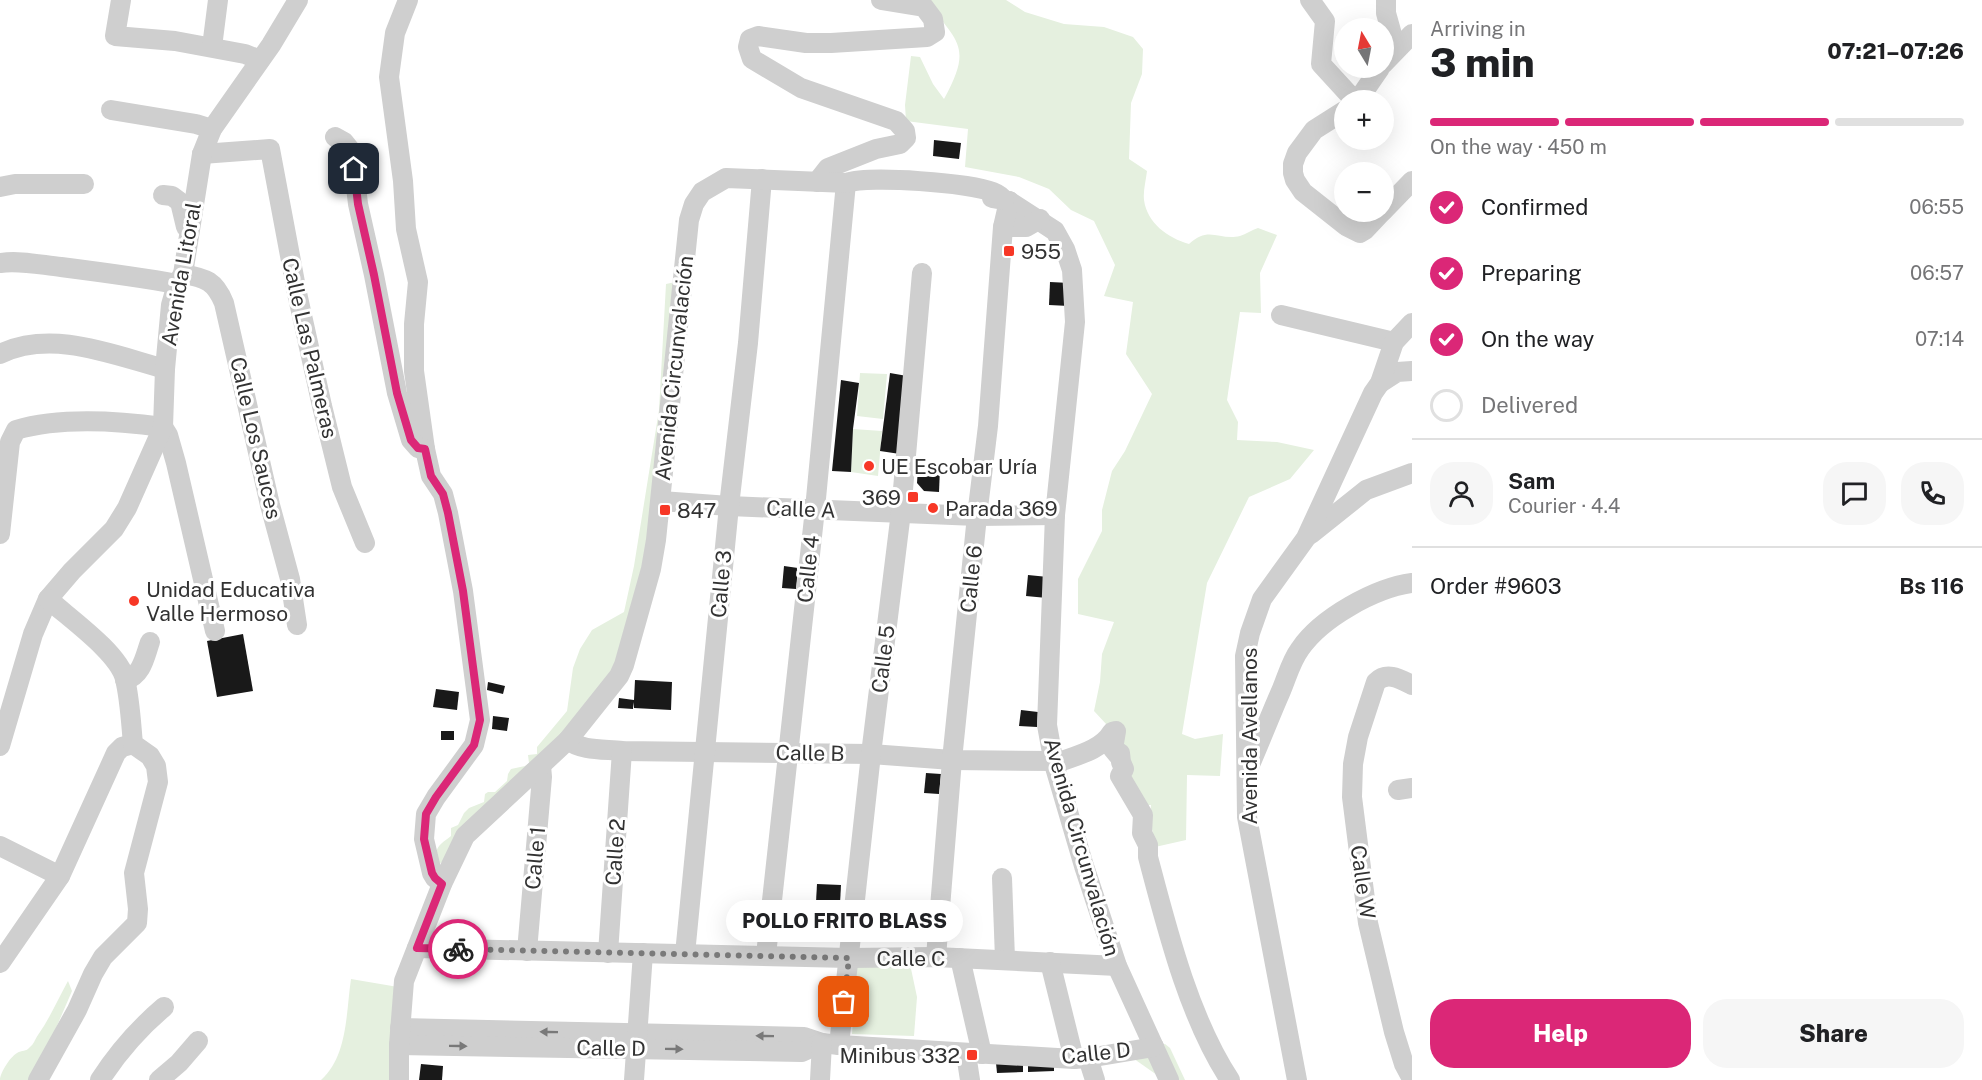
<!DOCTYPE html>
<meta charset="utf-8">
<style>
:root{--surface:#fff;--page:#f6f6f6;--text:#202124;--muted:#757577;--line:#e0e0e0;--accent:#db2777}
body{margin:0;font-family:"Public Sans",sans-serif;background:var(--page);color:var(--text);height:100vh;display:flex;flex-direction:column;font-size:22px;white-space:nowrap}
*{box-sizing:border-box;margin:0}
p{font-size:20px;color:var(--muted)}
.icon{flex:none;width:33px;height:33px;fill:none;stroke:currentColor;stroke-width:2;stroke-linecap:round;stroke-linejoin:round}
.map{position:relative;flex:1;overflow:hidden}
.panel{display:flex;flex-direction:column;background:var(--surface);width:570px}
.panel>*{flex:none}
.needle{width:39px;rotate:350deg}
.fabs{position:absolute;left:1334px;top:18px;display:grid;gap:12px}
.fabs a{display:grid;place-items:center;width:60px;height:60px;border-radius:50%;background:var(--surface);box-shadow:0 6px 24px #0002;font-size:30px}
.pin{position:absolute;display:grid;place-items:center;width:51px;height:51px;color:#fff;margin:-26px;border-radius:12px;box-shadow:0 3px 9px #0006}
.courier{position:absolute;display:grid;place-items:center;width:60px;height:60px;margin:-30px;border:4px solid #db2777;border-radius:50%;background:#fff;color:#222;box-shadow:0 2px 8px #0007}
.bubble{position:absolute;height:42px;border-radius:21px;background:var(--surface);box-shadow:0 6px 24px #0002;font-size:20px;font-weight:800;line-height:42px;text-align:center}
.overview em{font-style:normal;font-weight:800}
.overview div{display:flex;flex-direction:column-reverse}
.overview{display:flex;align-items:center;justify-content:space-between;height:102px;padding:0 18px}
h1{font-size:39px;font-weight:800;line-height:45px}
.bar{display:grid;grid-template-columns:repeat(4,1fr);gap:9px 6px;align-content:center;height:72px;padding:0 18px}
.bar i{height:8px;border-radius:4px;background:var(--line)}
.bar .selected{background:var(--accent)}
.bar p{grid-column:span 4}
.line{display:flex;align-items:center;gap:15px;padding:0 18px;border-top:2px solid var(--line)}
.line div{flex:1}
.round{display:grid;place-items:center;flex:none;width:63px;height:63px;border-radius:24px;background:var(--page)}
ol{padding:0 18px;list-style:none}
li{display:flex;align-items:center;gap:18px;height:66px}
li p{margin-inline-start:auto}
li .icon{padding:6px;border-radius:50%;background:var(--accent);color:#fff;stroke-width:4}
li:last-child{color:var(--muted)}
li i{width:33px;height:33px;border:3px solid var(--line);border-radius:50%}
.action{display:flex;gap:12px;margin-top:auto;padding:12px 18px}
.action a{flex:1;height:69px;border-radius:24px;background:var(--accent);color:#fff;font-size:24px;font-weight:800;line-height:69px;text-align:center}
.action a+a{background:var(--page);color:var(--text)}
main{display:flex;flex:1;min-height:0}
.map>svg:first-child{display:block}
</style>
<main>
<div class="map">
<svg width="1412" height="1080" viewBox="0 0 1412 1080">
<rect width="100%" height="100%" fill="#fff"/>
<g fill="#e5f0df">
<path d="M926,0h80l19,12 39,12 40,3 29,10 10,12 -1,25 -11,29 -2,56 18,12c-1,9 -4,20 -3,29 3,23 24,38 45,44 20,-19 30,-3 51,-8 6,-2 12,-6 18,-8l19,7 -17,38 1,40 -21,-1 -13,88 11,22 -1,18 40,2 37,8 -24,29 -41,18 -42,86 -25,151 13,5 28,-5 -3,42 -33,-1 -1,65 -31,7 -5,-30 1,-12h-7l-37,-80 -13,-14 6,-29 2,-28 12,-32 -36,-8v-35l24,-48v-21l10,-39 13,-20 27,-57 -26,-40 7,-52 -29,-6 11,-31 -21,-44 -23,-11 -22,-21 -30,-12 -54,-10 3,-38 -62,-8 -1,-16 6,-49 9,1 13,27 11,15c29,-53 14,-56 -18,-99z"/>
<path d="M680,281l-21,217 -40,166 -60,77 -115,120 -7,4c-2,-19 0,-18 14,-29v-8l7,-3 6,-12 5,-5 15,-6 1,-8 3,-2h7l12,-11 1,-7 3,-5 14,-3 4,-3 -1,-8 9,-1v-7l30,-36 6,-43 7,-19 12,-19 32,-18 10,-46 25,-156 7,-126z"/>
<path d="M860,373l27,1 -4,45 -26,-3z"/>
<path d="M853,429l29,2 -4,45 -27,-4z"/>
<path d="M910,964l7,33 -3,39 -62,-2 5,-68z"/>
<path d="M351,979l47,8 -7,93h-70c27,-24 25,-68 30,-101z"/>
<path d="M68,981l4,10 -22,51 -21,38h-29c0,-7 10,-23 17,-27 5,-3 9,-1 13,-6 4,-3 5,-8 8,-12 12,-17 20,-36 30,-54z"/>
<path d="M1165,1044l5,4 15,32h-21l-34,-24 3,-7z"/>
</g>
<g fill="#191919">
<path d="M934,140l27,3 -2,16 -26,-3z"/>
<path d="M1050,282l20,1 -1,23 -20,-1z"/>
<path d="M890,373l17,3 -7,78 -20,-3z"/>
<path d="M841,380l18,3 -6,46 -2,43 -19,-1z"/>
<path d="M918,466l22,2 -1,24 -15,-1 -7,-8z"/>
<path d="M784,566l14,2 -2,21 -14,-1z"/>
<path d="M1028,575l20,2 -1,21 -21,-2z"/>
<path d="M243,634l10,57 -36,6 -10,-56z"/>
<path d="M635,680l37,2 -1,28 -37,-2 -1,-6v7l-15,-1 1,-10 15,2z"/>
<path d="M488,682l17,4 -2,8 -16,-4z"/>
<path d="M436,689l23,3 -2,18 -24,-3z"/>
<path d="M1021,710l17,2 -1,15 -18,-1z"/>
<path d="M493,716l16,2 -2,13 -15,-2z"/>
<rect x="441" y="731" width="13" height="9"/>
<path d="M926,773l15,1 -2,20 -15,-1z"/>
<path d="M817,884l24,1 -1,19 -24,-2z"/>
<path d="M876,910l21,1v26l-14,-2 -7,-7z"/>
<path d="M1054,1061v10l-26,1v-10z"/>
<path d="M1023,1062v10l-26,1 -1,-10z"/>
<path d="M421,1064l22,2 -1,14h-23z"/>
</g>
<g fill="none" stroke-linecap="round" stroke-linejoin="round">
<g stroke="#cfcfcf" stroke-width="20">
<path d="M121,0l-6,36 60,5 70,13 15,6"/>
<path d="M408,0l-13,33 -6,44 14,104 3,48 12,53 -4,42v47l11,78 6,27 12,18 5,19 15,78 17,129 -6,25 -38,52 -10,17 -2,25 8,34 3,5 7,6"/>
<path d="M1310,0l15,21 -4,43 33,36"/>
<path d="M1386,0v13l10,36"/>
<path d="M212,47l6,-47"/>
<path d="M1383,64l29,-30"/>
<path d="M1358,100l22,-32"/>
<path d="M111,110l85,14 16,5"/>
<path d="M1344,111l-30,19 -17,23 -4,11v9l2,7 8,12 43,34 14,7 5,-3 17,-18"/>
<path d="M335,137l9,5 8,10 6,52 16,71 23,118 14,47 7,8 7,1"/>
<path d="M202,154l68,-5 27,144 25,113 20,81 23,56"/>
<path d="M817,182l11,-14 48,-19 24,-5 6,-6 -1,-7 -9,-10 -95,-33 -49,-29 -4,-12 2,-8 8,-3 48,7h25l96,-6 8,-5 -2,-13 -9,-12 -43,-7"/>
<path d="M0,187l15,-3h69"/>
<path d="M163,195l9,1 8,6 6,25"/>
<path d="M992,198l17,3 46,30 10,18 7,21 3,52 -20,193 -8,210 7,39 30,102 33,100 52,114"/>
<path d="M1383,211l29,-30"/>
<path d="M1003,227h23l14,-8"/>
<path d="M0,263c20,-3 41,2 61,4 39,5 78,10 116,17"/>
<path d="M183,274c23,4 32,7 41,29l46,202 20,74 7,46"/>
<path d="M1281,315l113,27"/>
<path d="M0,354c52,-25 113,1 165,15"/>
<path d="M1380,383l17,-11 15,-1"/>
<path d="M163,427l5,8 8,28 39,168"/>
<path d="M661,501l68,5 248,10 78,-1"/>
<path d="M0,534l10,-92 6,-12c44,-13 103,-9 147,-3"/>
<path d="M1311,534l55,-44 46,-17"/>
<path d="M125,680c17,-4 20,-24 25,-38"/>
<path d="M1412,685c-12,-6 -25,-14 -36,-3l-18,55 -5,27 -1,33 16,126 26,109 10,32 8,15"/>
<path d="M568,740c13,11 37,9 54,11l249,3 81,6 102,1"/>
<path d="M0,746l33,-112 15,-35 24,-28 42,-42 13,-21 36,-81 2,-58 6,-64 6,-21 6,-10 19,-120 10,-25 59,-84 27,-45"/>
<path d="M1054,764c20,-8 47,-13 58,-32l4,-1 -3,18 5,6 2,-2 1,9 3,7 -4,7 23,39 -1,18 6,12v12c19,72 41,161 82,223"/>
<path d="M1249,767c11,-25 21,-51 32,-76 6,-14 10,-30 19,-42 21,-31 75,-61 112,-66"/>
<path d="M1398,790l14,-2"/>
<path d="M0,846l60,30"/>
<path d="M1002,878l3,81"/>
<path d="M417,948l432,10 87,-1 181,9"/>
<path d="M527,951l15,-174 -1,-11"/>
<path d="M608,953l14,-202"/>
<path d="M685,954l44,-448 19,-163 14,-164"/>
<path d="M766,955l49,-446 31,-326"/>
<path d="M936,957l16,-197 25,-244 11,-90 15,-199 6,-26"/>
<path d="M960,958l22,96"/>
<path d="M1050,962l24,97"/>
<path d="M0,963l60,-87 56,-123 6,-6 11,-3"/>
<path d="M400,1028l404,9 18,6 17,2 235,14 14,-1 66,-11"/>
<path d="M399,1045l403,7 20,-9"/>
<path d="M839,1045l32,-291 30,-242 21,-239"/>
<path d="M966,1054l4,26"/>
<path d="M1088,1058l7,22"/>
<path d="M38,1080l39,-70 16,-36 10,-17 34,-34 1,-14 -4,-36 24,-91 -2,-16 -6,-10 -17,-12c-2,-21 -3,-44 -8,-65 -6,-26 -56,-61 -77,-80"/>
<path d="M100,1080c18,-28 38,-51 64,-73"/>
<path d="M159,1080l20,-17 19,-22"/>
<path d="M399,1080v-35l5,-64 38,-97 23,-48 103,-96 51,-64 5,-11 27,-96 5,-29 33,-320 5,-16 8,-12 24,-14 121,5c22,-8 123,0 146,9 5,2 8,4 11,8"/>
<path d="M634,1080l9,-127"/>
<path d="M820,1080l2,-37"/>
<path d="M1297,1080l-50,-263 -2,-161 5,-23 12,-34 44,-61 67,-145 7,-10 14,-41 18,-19"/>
</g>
</g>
<defs><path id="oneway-solid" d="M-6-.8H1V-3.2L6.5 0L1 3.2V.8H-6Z" transform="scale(1.5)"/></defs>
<g fill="#797979">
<use href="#oneway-solid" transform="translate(549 1032) rotate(-179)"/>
<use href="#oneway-solid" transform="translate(765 1036) rotate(-179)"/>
<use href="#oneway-solid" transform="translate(458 1046) rotate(1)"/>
<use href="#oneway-solid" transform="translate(674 1049) rotate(1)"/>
</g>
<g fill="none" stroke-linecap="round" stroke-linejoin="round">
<path stroke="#7a7a7a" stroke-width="6" stroke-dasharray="0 10.8" d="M458,949l391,9 -5,44"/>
<path stroke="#db2777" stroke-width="8" d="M354,169l4,35 16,71 23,118 14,47 7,8 7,1 6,27 12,18 5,19 15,78 17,129 -6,25 -38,52 -10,17 -2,25 8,34 3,5 7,6 -25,64 41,1"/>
</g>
<g fill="#f73726" stroke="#fff" stroke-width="2">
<rect x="1003" y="245" width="12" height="12" rx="3"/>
<circle cx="869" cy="466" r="6"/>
<rect x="907" y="491" width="12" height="12" rx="3"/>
<circle cx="933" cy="508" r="6"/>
<rect x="659" y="504" width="12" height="12" rx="3"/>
<circle cx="134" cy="601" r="6"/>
<rect x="966" y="1049" width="12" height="12" rx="3"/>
</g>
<g text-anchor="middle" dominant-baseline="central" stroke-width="6" stroke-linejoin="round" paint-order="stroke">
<g font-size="21" fill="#323232" stroke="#fff" text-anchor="start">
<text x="1021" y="251">955</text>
<text x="881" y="466">UE Escobar Uría</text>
<text x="901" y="497" text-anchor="end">369</text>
<text x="945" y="508">Parada 369</text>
<text x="677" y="510">847</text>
<text x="146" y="589">Unidad Educativa<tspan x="146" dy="24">Valle Hermoso</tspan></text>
<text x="960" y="1055" text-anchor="end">Minibus 332</text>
</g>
<g font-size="21" fill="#323232" stroke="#fff">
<text transform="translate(181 274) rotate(-80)">Avenida Litoral</text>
<text transform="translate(310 348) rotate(77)">Calle Las Palmeras</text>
<text transform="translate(674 368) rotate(-84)">Avenida Circunvalación</text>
<text transform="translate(256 438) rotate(77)">Calle Los Sauces</text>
<text transform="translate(801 509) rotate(2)">Calle A</text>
<text transform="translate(808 569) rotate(-84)">Calle 4</text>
<text transform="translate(971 579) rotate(-84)">Calle 6</text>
<text transform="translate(721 584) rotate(-85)">Calle 3</text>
<text transform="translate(883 659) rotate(-83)">Calle 5</text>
<text transform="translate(1249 736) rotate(-90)">Avenida Avellanos</text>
<text transform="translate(810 753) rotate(1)">Calle B</text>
<text transform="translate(1082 847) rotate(74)">Avenida Circunvalación</text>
<text transform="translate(615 852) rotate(-86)">Calle 2</text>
<text transform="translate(535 858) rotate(-85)">Calle 1</text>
<text transform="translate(1363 882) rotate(82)">Calle W</text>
<text x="911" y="958">Calle C</text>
<text transform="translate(611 1048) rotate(1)">Calle D</text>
<text transform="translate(1096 1053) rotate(-6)">Calle D</text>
</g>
</g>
</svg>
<div class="fabs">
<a><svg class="needle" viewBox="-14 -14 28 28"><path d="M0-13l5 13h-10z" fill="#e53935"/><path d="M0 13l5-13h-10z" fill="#757577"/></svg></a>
<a>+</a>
<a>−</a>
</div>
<div class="pin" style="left:844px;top:1002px;background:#ea580c"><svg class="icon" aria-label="bag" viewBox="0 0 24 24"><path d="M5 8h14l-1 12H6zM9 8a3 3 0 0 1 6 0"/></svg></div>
<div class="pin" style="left:354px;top:169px;background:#1f2937"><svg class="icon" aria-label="home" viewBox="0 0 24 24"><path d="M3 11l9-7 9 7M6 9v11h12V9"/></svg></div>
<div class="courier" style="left:458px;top:949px"><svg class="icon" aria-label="bike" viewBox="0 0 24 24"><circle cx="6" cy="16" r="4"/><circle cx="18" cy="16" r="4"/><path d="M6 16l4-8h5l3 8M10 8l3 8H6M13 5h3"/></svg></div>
<div class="bubble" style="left:726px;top:900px;width:237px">POLLO FRITO BLASS</div>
</div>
<section class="panel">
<div class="overview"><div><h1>3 min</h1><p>Arriving in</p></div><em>07:21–07:26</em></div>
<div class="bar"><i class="selected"></i><i class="selected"></i><i class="selected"></i><i></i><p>On the way · 450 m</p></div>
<ol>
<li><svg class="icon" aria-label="check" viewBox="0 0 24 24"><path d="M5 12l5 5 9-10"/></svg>Confirmed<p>06:55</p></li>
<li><svg class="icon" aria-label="check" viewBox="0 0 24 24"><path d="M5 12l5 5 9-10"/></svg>Preparing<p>06:57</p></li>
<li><svg class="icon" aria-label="check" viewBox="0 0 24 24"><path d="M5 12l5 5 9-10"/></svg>On the way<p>07:14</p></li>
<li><i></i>Delivered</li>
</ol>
<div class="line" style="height:108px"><a class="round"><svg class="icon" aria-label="person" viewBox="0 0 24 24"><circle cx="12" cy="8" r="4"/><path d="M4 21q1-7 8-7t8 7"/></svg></a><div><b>Sam</b><p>Courier · 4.4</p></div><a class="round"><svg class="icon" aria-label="chat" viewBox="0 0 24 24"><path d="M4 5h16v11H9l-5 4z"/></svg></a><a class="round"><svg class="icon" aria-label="phone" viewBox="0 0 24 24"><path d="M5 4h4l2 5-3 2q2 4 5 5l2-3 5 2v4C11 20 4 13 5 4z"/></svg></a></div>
<div class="line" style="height:78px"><div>Order #9603</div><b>Bs 116</b></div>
<div class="action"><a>Help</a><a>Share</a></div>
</section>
</main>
